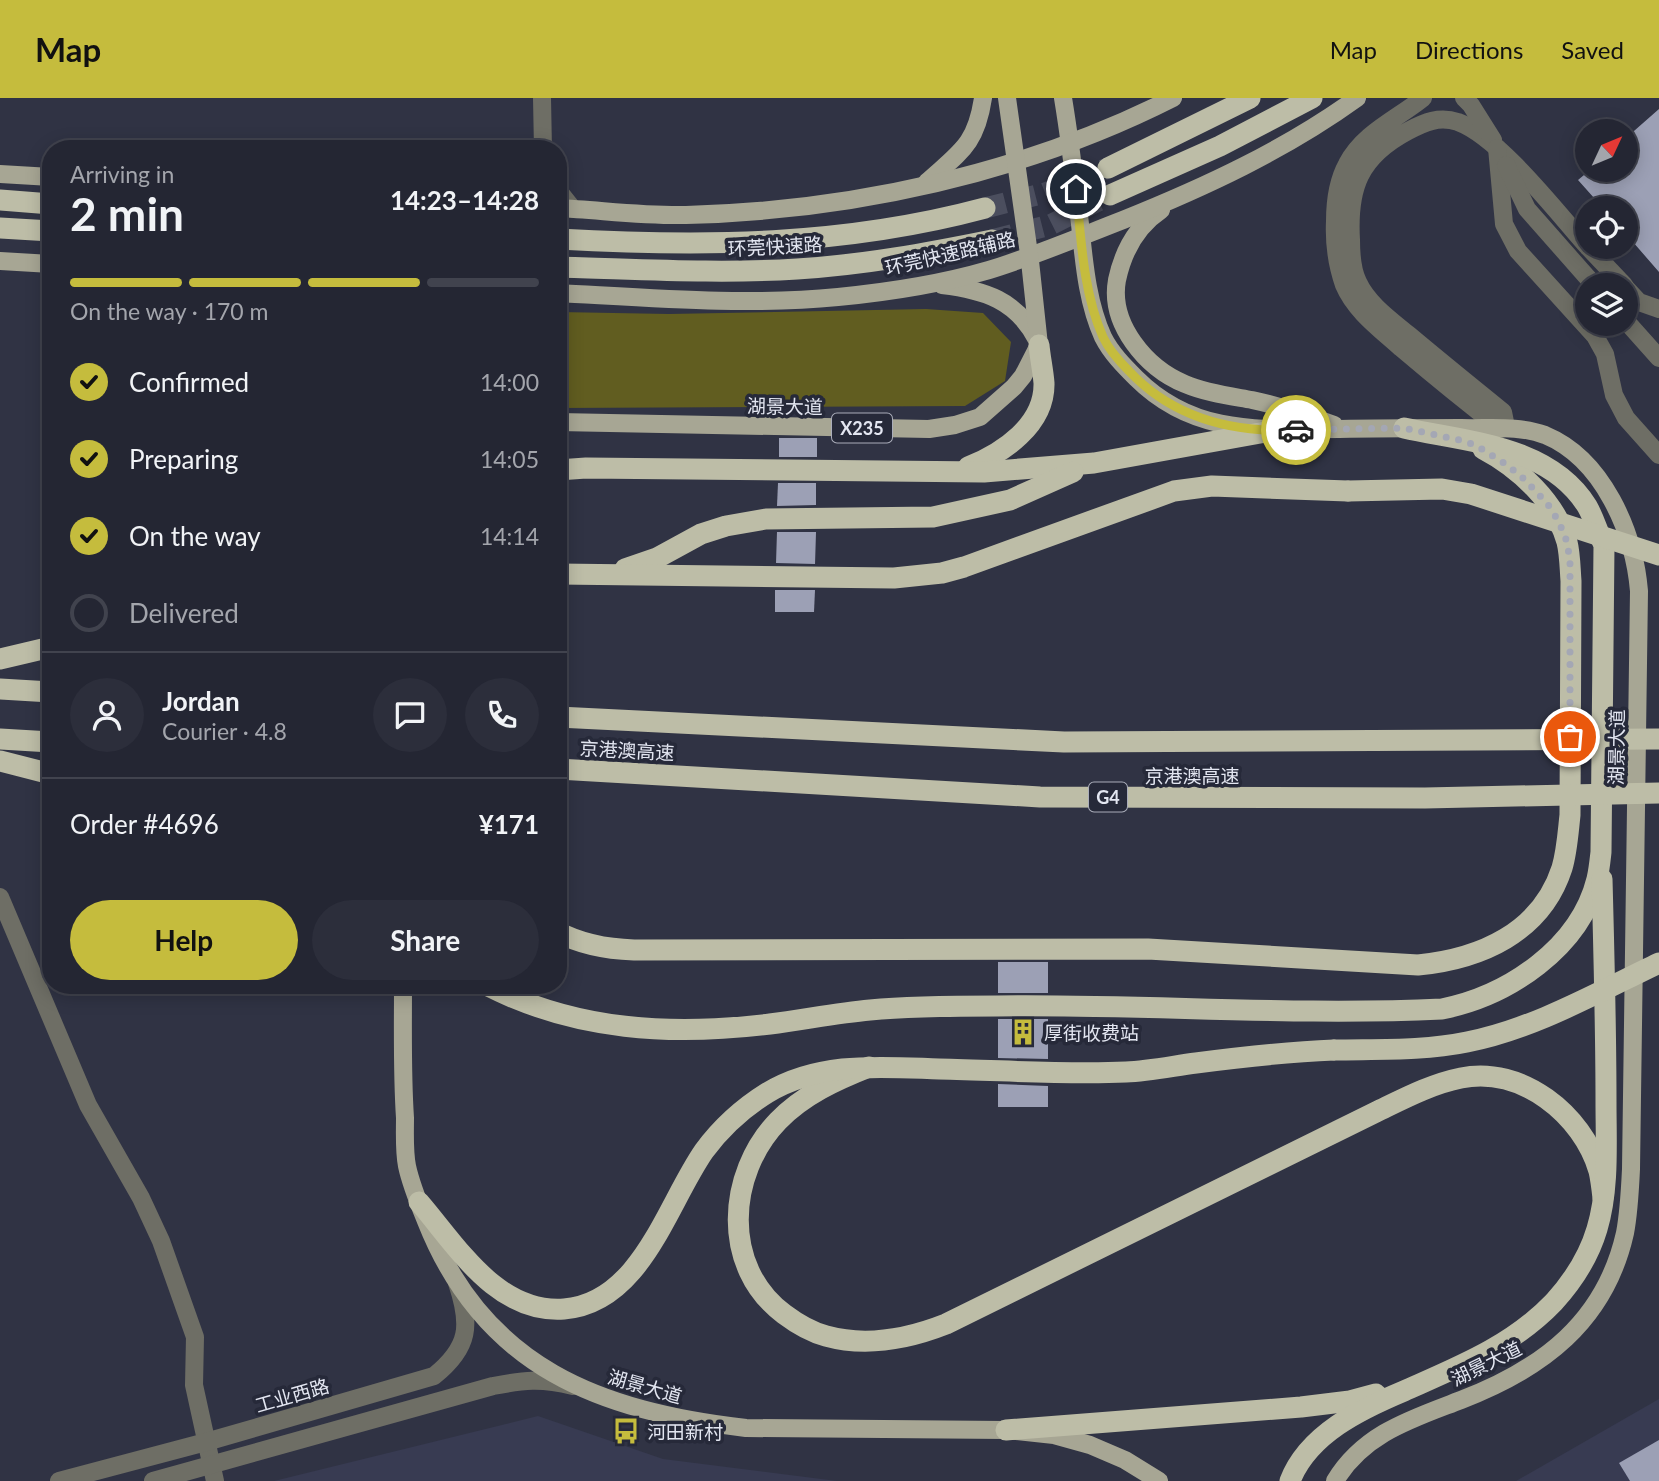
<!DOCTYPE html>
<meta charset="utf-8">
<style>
:root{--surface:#242633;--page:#2c2e3b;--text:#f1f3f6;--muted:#a3a5ac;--line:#41434e;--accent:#c5bc3d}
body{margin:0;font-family:Lato,"Noto Sans SC",sans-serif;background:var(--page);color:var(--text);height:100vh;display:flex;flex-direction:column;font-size:26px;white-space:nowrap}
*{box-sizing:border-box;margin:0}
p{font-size:23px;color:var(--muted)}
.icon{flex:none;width:38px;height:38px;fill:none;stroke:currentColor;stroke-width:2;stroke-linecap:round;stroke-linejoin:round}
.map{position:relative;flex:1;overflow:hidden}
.panel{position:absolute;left:42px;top:42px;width:525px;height:854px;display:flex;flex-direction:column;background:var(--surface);border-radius:28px;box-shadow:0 4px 18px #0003,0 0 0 2px var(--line)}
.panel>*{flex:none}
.needle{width:46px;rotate:46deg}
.tools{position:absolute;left:1575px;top:21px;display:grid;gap:14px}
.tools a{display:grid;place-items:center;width:63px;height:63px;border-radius:50%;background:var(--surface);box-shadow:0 4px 18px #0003,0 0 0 2px var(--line);font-size:35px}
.pin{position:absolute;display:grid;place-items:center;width:60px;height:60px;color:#fff;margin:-30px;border:4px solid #fff;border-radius:50%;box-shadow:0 2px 7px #0007}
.courier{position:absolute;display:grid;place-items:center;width:70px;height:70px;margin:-35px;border:5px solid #c5bc3d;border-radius:50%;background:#fff;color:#222;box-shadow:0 2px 9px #0007}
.overview em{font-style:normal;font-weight:700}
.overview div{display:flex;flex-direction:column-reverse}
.overview{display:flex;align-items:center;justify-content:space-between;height:119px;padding:0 28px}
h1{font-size:46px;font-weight:700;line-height:52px}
.bar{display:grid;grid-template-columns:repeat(4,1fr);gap:10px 7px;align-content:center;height:84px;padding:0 28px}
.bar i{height:9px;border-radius:5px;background:var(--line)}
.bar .current{background:var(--accent)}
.bar p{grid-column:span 4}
.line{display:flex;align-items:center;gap:18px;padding:0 28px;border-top:2px solid var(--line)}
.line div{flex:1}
.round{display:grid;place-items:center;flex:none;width:74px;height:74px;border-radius:37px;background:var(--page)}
ol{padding:0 28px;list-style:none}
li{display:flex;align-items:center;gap:21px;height:77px}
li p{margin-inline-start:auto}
li .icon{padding:7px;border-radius:50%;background:var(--accent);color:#111;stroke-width:4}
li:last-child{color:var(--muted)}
li i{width:38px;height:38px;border:4px solid var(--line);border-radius:50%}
.primary-button{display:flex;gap:14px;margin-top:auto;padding:14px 28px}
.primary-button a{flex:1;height:80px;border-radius:42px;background:var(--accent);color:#111;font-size:28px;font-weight:700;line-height:80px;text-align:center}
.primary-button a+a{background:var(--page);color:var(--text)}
header{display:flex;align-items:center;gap:42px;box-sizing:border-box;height:98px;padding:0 35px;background:var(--accent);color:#111}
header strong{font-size:33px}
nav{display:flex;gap:38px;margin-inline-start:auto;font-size:24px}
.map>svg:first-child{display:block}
</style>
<header>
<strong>Map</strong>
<nav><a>Map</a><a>Directions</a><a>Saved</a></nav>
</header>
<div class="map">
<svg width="1659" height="1383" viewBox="0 0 1659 1383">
<rect width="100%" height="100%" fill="#303344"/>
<g fill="#383b52">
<path d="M1659,1301v82h-143z"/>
<path d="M538,1318l125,43 174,22h-563z"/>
</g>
<path fill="#615d20" d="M926,211l57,4 28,29 -6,39 -40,25 -407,2v-96l111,2z"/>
<g fill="#9ca0b5">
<path d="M1659,11v163l-33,-38v-26h-23l-25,-28 12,-10h36v-32z"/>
<rect x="779" y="340" width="38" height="19"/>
<path d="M778,385h38v22l-39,1z"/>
<path d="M777,434h39l-1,32 -39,-1z"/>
<path d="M775,492h40l-1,22h-39z"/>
<rect x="998" y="864" width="50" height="31"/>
<path d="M998,921h50v40l-50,-1z"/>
<path d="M998,986l50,2v21h-50z"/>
<path d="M1659,1342v41h-29l-11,-18z"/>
</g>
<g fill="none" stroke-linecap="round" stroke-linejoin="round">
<g stroke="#4b4e5e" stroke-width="21" stroke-dasharray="21 10" stroke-linecap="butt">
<path d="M985,110l60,-15 63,-25"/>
<path d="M992,142l58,-15 60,-30"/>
</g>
<g stroke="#6e6e65" stroke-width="18">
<path d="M542,0l1,51"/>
<path d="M1423,0c-26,21 -60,35 -76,66 -10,18 -12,37 -12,57 -1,21 2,44 9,64 11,26 36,44 57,63 33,28 66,55 100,81l4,-7 -2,-10c-31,-25 -63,-51 -94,-77 -18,-15 -41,-31 -51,-53 -6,-12 -7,-29 -7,-42 -3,-52 8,-83 57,-109 17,-9 31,-15 50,-9 41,15 98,89 129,124"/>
<path d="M1464,0l7,7 22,35"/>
<path d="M1497,50l7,76 14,27 77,85 10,18 9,41 12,23 33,37"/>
<path d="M1506,67l21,44 67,76"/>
<path d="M558,92l15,19"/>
<path d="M1588,149l36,38"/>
<path d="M1626,190l13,14 20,7"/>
<path d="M1626,223l33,37"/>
<path d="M0,799l88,208 53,93 20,43 34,96 -1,48 21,96"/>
<path d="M59,1383l147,-39 228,-66c36,-29 37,-51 23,-93"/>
<path d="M153,1383l340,-95c31,-6 48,-8 80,0"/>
</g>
<g stroke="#a7a694" stroke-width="18">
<path d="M1063,0c7,42 12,84 17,126 4,37 7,78 23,113 8,16 21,29 33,41 59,59 128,51 203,51 41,-1 81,-1 122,-1 27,1 58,-3 84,7 58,24 89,97 94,156l-8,578c-1,21 -2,43 -6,64 -20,89 -83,136 -164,167 -49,19 -97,33 -126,81"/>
<path d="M0,76l51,3"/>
<path d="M927,84c33,-30 49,-37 56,-84"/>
<path d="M558,110c42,2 85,8 128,7 165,-4 339,-42 487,-117"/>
<path d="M1161,112c-24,16 -38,42 -44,70 -8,44 29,88 68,104 21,9 45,12 67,16 29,6 55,15 82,25"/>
<path d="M0,163l51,3"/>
<path d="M942,187c42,5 75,15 95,55"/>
<path d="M558,195c93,5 187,13 280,4 51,-5 103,-13 151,-27 46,-14 90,-33 134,-50 82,-33 162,-70 234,-122"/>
<path d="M558,324l371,7 26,-4 25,-8 34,-30 9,-11 16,-31 -9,-84 -23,-163"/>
<path d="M403,887c0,45 -1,89 2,133 0,16 -1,33 2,48 4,19 12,38 19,55 58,147 174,190 320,207l260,2 48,5 36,10 35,15 34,21"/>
</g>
<g stroke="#bdbda7" stroke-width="21">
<path d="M1108,70l142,-70"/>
<path d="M1110,97l110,-49 92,-48"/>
<path d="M0,102l51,4"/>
<path d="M0,130l51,3"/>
<path d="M558,141c147,8 285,7 427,-31"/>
<path d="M558,169c80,2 160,7 239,2 66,-4 131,-16 195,-29"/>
<path d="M968,369c35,-14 77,-42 76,-84 -1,-13 -4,-26 -5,-38"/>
<path d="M558,372l28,-2 398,4 110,-9 177,-32"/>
<path d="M625,471l32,-11 44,-24 25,-8 40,-7 167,-2 77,-17 63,-28"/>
<path d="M558,476l336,4 48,-5 22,-6 210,-76 38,-5 136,5"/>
<path d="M0,561l51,-12"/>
<path d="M0,591l51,3"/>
<path d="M0,641l51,3"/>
<path d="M0,663l51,13"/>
<path d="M558,834c24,13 49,17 76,18l514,-1 270,16c62,-6 123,-32 144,-97 5,-17 6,-35 8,-53l1,-234c-1,-13 -1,-27 -4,-39 -11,-40 -48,-74 -84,-93"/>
<path d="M486,887c90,46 186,51 284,39 33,-4 66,-11 100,-14 42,-4 84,-4 127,-4 148,-2 296,10 445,3 66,-13 138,-61 155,-130 2,-8 3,-18 4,-27l3,-307c-6,-12 -10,-27 -17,-39 -38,-61 -120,-64 -183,-78"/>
<path d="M869,969c-33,13 -66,28 -91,54 -51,53 -57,146 6,193 12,9 27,18 42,22 40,11 82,3 120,-12l430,-212c27,-13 55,-28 85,-34 60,-13 122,37 138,93 2,9 3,18 4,27"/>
<path d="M419,1104c38,44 78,112 145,107 77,-6 103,-105 140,-158 17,-23 39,-43 63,-58 53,-32 113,-26 172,-24 61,1 126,6 187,3 23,-1 47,-6 70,-9 46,-6 91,-11 138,-13"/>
<path d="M1006,1332l295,-23 49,-6 26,-7"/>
<path d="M1290,1383c18,-47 71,-72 114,-90 54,-24 108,-45 150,-89 19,-21 35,-46 43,-73 12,-40 9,-85 9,-127 0,-74 -2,-149 -4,-223"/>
</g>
<g stroke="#bdbda7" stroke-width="21">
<path d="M1348,393l94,-2 29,5 188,61"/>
<path d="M558,619l506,25 595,-3"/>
<path d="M558,671l482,28 385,1 234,-5"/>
<path d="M1334,952c44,-1 90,1 133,-8 67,-13 131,-50 192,-79"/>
</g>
</g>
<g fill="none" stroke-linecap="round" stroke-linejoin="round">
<path stroke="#a4a7b4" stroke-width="7" stroke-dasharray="0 12.6" d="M1296,332l108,-2 60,13 13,5 27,17 17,13 26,27 12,19 8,20 3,19v176"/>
<path stroke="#c5bc3d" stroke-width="9" d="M1076,91c5,49 7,103 27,148 6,13 16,24 26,34 44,47 104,62 167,59"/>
</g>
<defs>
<g id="building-bare" transform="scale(2.1)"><path d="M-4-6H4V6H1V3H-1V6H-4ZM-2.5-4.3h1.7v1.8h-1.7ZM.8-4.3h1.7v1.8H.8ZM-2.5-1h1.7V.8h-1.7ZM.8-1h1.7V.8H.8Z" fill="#c5bc3d" stroke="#262939" stroke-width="2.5" paint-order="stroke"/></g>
<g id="bus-bare" transform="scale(2.1)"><path d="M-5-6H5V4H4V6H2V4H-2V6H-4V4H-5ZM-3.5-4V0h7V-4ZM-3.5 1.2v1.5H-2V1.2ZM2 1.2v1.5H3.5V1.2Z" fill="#c5bc3d" stroke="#262939" stroke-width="2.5" paint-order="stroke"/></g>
</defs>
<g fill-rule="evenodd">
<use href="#building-bare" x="1023" y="934"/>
<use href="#bus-bare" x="626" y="1333"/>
</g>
<g text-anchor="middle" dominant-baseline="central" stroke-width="7" stroke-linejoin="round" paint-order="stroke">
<g fill="#262939" stroke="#aaadba" stroke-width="2">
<rect x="832" y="315.5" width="60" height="29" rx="5"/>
<rect x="1089" y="684.5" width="38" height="29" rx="5"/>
</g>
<g font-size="18" font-weight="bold" fill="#e3e6f1">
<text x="862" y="330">X235</text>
<text x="1108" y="699">G4</text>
</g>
<g font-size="19" fill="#e3e6f1" stroke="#262939">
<text transform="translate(775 148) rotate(-3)">环莞快速路</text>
<text transform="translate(950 155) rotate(-13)">环莞快速路辅路</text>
<text transform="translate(785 308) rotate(1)">湖景大道</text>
<text transform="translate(1616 649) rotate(-89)">湖景大道</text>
<text transform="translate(627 652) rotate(3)">京港澳高速</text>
<text x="1192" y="677">京港澳高速</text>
<text transform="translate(1486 1265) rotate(-26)">湖景大道</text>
<text transform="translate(645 1288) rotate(16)">湖景大道</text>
<text transform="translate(292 1297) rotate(-16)">工业西路</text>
</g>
<g font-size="19" fill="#e3e6f1" stroke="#262939" text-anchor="start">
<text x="1044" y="934">厚街收费站</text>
<text x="647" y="1333">河田新村</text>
</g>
</g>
</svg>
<div class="tools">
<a><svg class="needle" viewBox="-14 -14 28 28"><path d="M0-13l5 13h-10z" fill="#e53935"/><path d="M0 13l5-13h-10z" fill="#a3a5ac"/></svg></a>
<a><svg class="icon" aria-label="locate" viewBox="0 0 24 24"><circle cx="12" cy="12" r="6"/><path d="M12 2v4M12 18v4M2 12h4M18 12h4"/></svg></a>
<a><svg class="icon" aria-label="layers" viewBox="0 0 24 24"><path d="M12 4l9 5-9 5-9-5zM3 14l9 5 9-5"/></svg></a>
</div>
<div class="pin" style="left:1570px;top:639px;background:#ea580c"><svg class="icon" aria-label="bag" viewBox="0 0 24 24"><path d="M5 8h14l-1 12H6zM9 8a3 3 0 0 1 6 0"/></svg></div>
<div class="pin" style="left:1076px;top:91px;background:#1f2937"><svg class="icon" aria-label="home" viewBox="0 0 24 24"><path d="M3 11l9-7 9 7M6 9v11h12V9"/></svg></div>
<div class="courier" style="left:1296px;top:332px"><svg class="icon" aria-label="car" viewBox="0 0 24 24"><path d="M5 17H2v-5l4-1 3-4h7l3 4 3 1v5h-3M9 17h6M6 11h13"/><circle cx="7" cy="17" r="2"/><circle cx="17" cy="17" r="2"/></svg></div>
<section class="panel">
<div class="overview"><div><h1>2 min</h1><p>Arriving in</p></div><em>14:23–14:28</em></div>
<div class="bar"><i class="current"></i><i class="current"></i><i class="current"></i><i></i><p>On the way · 170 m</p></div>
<ol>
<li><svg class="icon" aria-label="check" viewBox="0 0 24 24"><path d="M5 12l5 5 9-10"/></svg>Confirmed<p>14:00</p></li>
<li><svg class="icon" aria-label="check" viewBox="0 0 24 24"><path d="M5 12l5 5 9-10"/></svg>Preparing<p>14:05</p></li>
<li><svg class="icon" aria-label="check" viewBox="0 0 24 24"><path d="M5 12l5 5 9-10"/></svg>On the way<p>14:14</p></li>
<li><i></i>Delivered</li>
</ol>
<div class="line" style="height:126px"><a class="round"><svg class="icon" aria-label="person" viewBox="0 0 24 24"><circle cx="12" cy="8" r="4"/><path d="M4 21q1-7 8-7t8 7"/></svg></a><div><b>Jordan</b><p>Courier · 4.8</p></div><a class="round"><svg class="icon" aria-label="chat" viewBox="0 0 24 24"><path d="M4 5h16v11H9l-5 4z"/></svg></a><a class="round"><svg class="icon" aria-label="phone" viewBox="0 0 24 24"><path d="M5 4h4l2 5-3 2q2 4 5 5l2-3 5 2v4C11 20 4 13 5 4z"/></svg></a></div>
<div class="line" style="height:91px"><div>Order #4696</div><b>¥171</b></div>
<div class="primary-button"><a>Help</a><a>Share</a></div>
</section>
</div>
